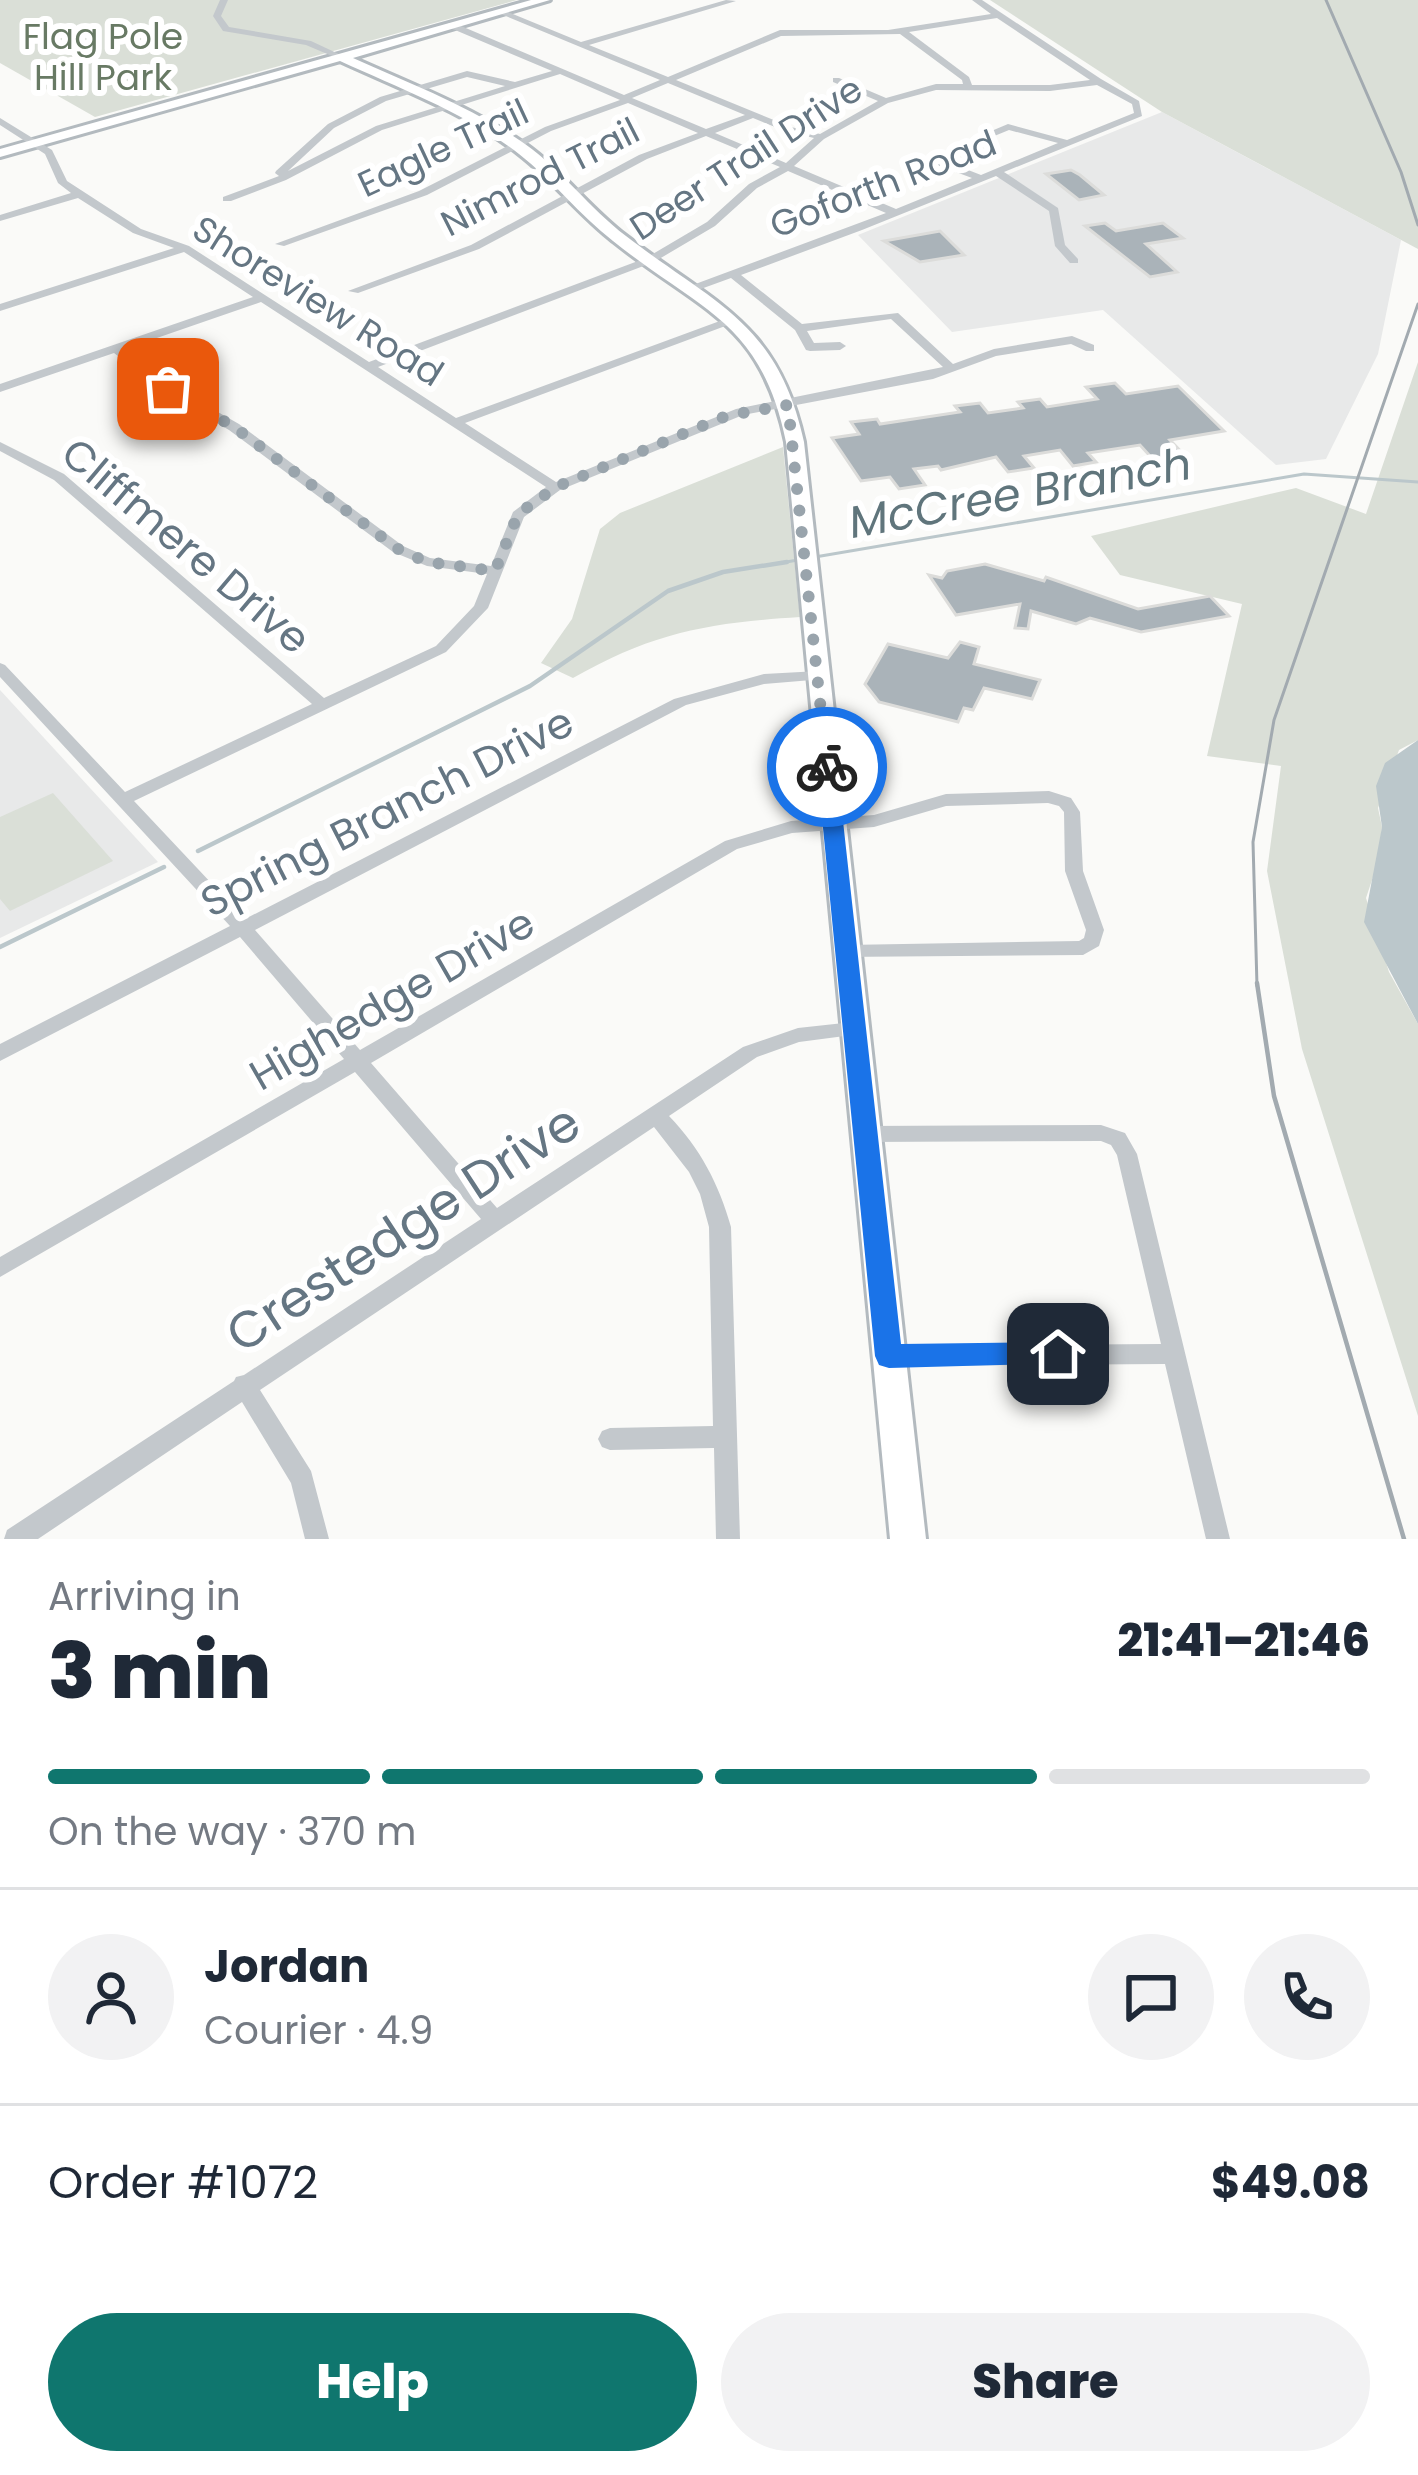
<!DOCTYPE html>
<meta charset="utf-8">
<style>
:root{--surface:#fff;--page:#f2f2f3;--text:#1f2937;--muted:#747a83;--line:#e0e1e3;--accent:#0f766e}
body{margin:0;font-family:Poppins,sans-serif;background:var(--page);color:var(--text);height:100vh;display:flex;flex-direction:column;font-size:45px;white-space:nowrap}
*{box-sizing:border-box;margin:0}
p{font-size:39px;color:var(--muted)}
.icon{flex:none;width:66px;height:66px;fill:none;stroke:currentColor;stroke-width:2;stroke-linecap:round;stroke-linejoin:round}
.map{position:relative;height:1539px;overflow:hidden}
.details{display:flex;flex-direction:column;background:var(--surface);flex:1}
.details>*{flex:none}
.pin{position:absolute;display:grid;place-items:center;width:102px;height:102px;color:#fff;margin:-51px;border-radius:24px;box-shadow:0 6px 18px #0006}
.courier{position:absolute;display:grid;place-items:center;width:120px;height:120px;margin:-60px;border:9px solid #1a73e8;border-radius:50%;background:#fff;color:#222;box-shadow:0 3px 15px #0007}
.headline em{font-style:normal;font-weight:800}
.headline div{display:flex;flex-direction:column-reverse}
.headline{display:flex;align-items:center;justify-content:space-between;height:204px;padding:0 48px}
h1{font-size:78px;font-weight:800;line-height:90px}
.bar{display:grid;grid-template-columns:repeat(4,1fr);gap:18px 12px;align-content:center;height:144px;padding:0 48px}
.bar i{height:15px;border-radius:9px;background:var(--line)}
.bar .active{background:var(--accent)}
.bar p{grid-column:span 4}
.line{display:flex;align-items:center;gap:30px;padding:0 48px;border-top:3px solid var(--line)}
.line div{flex:1}
.round{display:grid;place-items:center;flex:none;width:126px;height:126px;border-radius:63px;background:var(--page)}
.action{display:flex;gap:24px;margin-top:auto;padding:24px 48px}
.action a{flex:1;height:138px;border-radius:72px;background:var(--accent);color:#fff;font-size:48px;font-weight:800;line-height:138px;text-align:center}
.action a+a{background:var(--page);color:var(--text)}
.map>svg:first-child{display:block}
</style>
<div class="map">
<svg width="1418" height="1539" viewBox="0 0 1418 1539">
<rect width="100%" height="100%" fill="#fafaf8"/>
<g fill="#e8e9e9">
<path d="M1162,112l239,128 -23,114 -52,105 -50,6 -173,-155 -151,22 -94,-97z"/>
<path d="M0,690l158,172 -158,76z"/>
</g>
<g fill="#dadfd7">
<path d="M0,0h517l-422,117 -95,-54z"/>
<path d="M990,0h428v249l-256,-137z"/>
<path d="M1418,362v378l-19,10 -21,58 4,19 -3,32 -13,39 23,74 29,52v392l-116,-367 -35,-178 14,-105 -74,-10 35,-152 -122,-29 -29,-39 205,-48 70,26z"/>
<path d="M783,447l17,170c-92,6 -146,15 -227,61l-32,-15 31,-44 28,-90 20,-16z"/>
<path d="M53,793l60,68 -103,50 -10,-12v-82z"/>
</g>
<path fill="#bbc7cb" d="M1418,740v284l-54,-102 18,-95 -6,-41 9,-23z"/>
<g fill="none" stroke-linecap="round" stroke-linejoin="round">
<g stroke="#bbc7cb" stroke-width="3">
<path d="M815,557l489,-83 114,8"/>
<path d="M768,565l30,-5"/>
</g>
<g stroke="#bbc7cb" stroke-width="4.5">
<path d="M198,851l332,-165 138,-95 55,-19 64,-10"/>
<path d="M0,947l164,-80"/>
</g>
</g>
<g fill="#aab3b9" stroke="#dcdcda" stroke-width="3">
<path d="M1071,170l9,5 24,20 -25,5 -33,-26z"/>
<path d="M1105,223l11,8 47,-8 20,15 -37,6 31,28 -27,5 -65,-51z"/>
<path d="M940,231l24,24 -44,7 -36,-21z"/>
<path d="M1115,383l11,11 52,-8 46,45 -54,9 20,21 -31,5 -19,-21 -52,8 8,9 -23,4 -13,-16 -36,6 10,12 -26,4 -12,-15 -55,13 -3,-4 -24,3 11,16 -26,4 -9,-12 -29,4 -29,-43 27,-4 -8,-12 26,-3 3,5 80,-12 -5,-6 25,-3 8,10 35,-5 -5,-6 22,-3 7,8 50,-8 -11,-12z"/>
<path d="M985,564l59,17 2,-4 92,32 72,-13 19,20 -88,16 -51,-14 -14,6 -45,-13 -3,18 -13,-1 5,-24 -64,11 -27,-40 13,3 5,-7z"/>
<path d="M960,642l19,5 -5,17 66,16 -8,19 -48,-11 -11,22 -9,-2 -6,14 -79,-20 -14,-18 23,-40 60,14z"/>
</g>
<g fill="none" stroke-linecap="round" stroke-linejoin="round">
<g stroke="#b3babf" stroke-width="6">
<path id="secondary" d="M531,0h19l-197,58c58,26 119,49 172,86 37,26 64,64 101,92 88,68 152,86 178,206l122,1097h-36l-104,-1097c-25,-122 -86,-131 -173,-201 -34,-26 -60,-61 -94,-87 -53,-41 -118,-65 -179,-93l-340,96v-8z"/>
</g>
<g fill="#c3c8cc" fill-rule="evenodd">
<path d="M220,0h8l-7,16 8,11 82,14 32,15 -4,3 -33,-14 -83,-14 -10,-15z"/>
<path d="M726,0l10,1 -147,44 79,32 112,-47h108l103,-16 -19,-14h10l119,79 38,22 3,15 -138,56 54,36 7,37 13,14v4h-8l-15,-17 -6,-35 -53,-35 -134,54 -121,45 61,49 96,-11 55,51 41,-15 78,-13 22,9v6h-8l-15,-7 -75,12 -63,23 -190,36 -183,75 -36,27 -36,91 -42,44 -312,149 111,118 429,-220 90,-25 55,-3 8,5 -3,3 -60,5 -78,21 -431,225 105,120 365,-209 66,-20 83,-6 72,-21 103,-3 22,7 9,14 3,59 21,59 -5,16 -16,9 -244,2 -2,-5 2,-5 7,-2 233,-4 5,-3 2,-8 -21,-59 -1,-59 -5,-6 -11,-3 -102,3 -72,21 -82,6 -55,16 -366,214 126,145 246,-161 55,-19 55,-6 7,2 3,5 -3,5 -61,8 -42,15 -88,59c31,32 50,68 62,111l9,312h-24l-2,-91 -104,2 -8,-3 -4,-8 4,-8 8,-3 103,-2 -4,-199 -9,-33 -11,-22 -35,-45 -394,263 51,81 18,68h-24l-14,-56 -49,-81 -204,137h-34l3,-9 227,-149 2,-4 8,-2 237,-156 -126,-147 -355,205v-20l344,-198 -104,-122 -240,124v-17l230,-118 -230,-249v-14l5,2 120,127 187,-88 -258,-224 -54,-29v-9l64,32 260,224 112,-52 38,-40 13,-32 -60,-8 -34,-14 -164,-122 -65,-38 -50,-39 -114,39v-8l253,-87 -69,-45 -184,59v-7l174,-56 -41,-15 -55,-35 -78,23v-6l71,-22 -13,-10 -13,-29 -45,-29v-7l52,32 15,31 74,48 48,17 180,116 277,-104 61,-36 42,-38 31,-17 -74,-31 -59,23 -168,90 -121,44 -10,-2 123,-46 168,-90 59,-22 -70,-30 -77,28 -124,64 -143,51 -9,-2 144,-53 126,-64 75,-27 -60,-26 -178,56 -96,50 -55,21h-8v-4l56,-21 -4,-3 1,-2 52,-47 52,-27 87,-26 48,11 37,-11 -104,-44v-4h6l170,72 36,-15 -164,-68 7,-2 78,32zM997,18l93,62 -40,5h-78l-3,-8 -60,-45zM900,34l62,46 1,4h-27l-50,14 -47,-20h-6v4l45,19 -58,33 -29,-7 -115,-47 105,-44zM467,77l38,9 -129,40 -88,45 46,-43 52,-27zM668,83l77,32 -39,14 -74,-31zM1097,85l35,19 2,9 -67,27 -59,-16 -76,32 5,9 35,13 -76,31 -102,-43 30,-27 64,-36 48,-13 114,1zM753,118l32,13 29,7 -28,25 -71,-30zM1009,130l49,13 -77,32 -36,-14 -2,-4zM788,171l98,42 -196,73v4h8l33,-12 64,52 11,20 4,1 30,-1 6,-4 -6,-4 -26,1 -7,-12 84,-12 52,48 -207,42 -180,73 -91,-59 271,-101v-4h-8l-272,100 -78,-51 276,-105 61,-36 42,-38zM261,302l285,185 -33,25 -22,54 -61,-8 -27,-12 -164,-122 -67,-38 -47,-37z"/>
<path d="M1101,1125l24,8 12,21 93,385h-24l-41,-175 -276,2 -8,-3 -3,-7 3,-7 8,-3 272,-2 -44,-189 -6,-10 -10,-4 -236,1 -7,-2 -3,-6 3,-6 7,-2z"/>
</g>
<use href="#secondary" fill="#fff" fill-rule="evenodd"/>
<g stroke="#a2aab0" stroke-width="3">
<path d="M1326,0l75,172 17,53"/>
<path d="M1257,986l-4,-144 21,-122 144,-416"/>
</g>
<path stroke="#a2aab0" stroke-width="4.5" d="M1257,983l17,113 130,443"/>
</g>
<path fill="#1a73e8" d="M827,761l10,6 64,577 157,-2 9,4 4,8 -4,9 -178,5 -10,-3 -4,-9 -58,-589z"/>
<g fill="none" stroke-linecap="round" stroke-linejoin="round">
<path stroke="#99a4ac" stroke-width="12" stroke-dasharray="0 21.6" d="M168,389l66,38 164,122 29,13 68,9 23,-57 38,-27 170,-71 62,-11 39,362"/>
</g>
<g text-anchor="middle" dominant-baseline="central" stroke-width="12" stroke-linejoin="round" paint-order="stroke">
<g font-size="36" fill="#687a64" stroke="#fff">
<text x="103" y="36">Flag Pole<tspan x="103" dy="41">Hill Park</tspan></text>
</g>
<g font-size="36" fill="#657683" stroke="#fff">
<text transform="translate(443 148) rotate(-25)">Eagle Trail</text>
<text transform="translate(746 158) rotate(-33)">Deer Trail Drive</text>
<text transform="translate(540 177) rotate(-27)">Nimrod Trail</text>
<text transform="translate(883 184) rotate(-21)">Goforth Road</text>
<text transform="translate(318 301) rotate(32)">Shoreview Road</text>
</g>
<g font-size="42" fill="#657683" stroke="#fff">
<text transform="translate(186 546) rotate(40)">Cliffmere Drive</text>
<text transform="translate(387 812) rotate(-27)">Spring Branch Drive</text>
<text transform="translate(392 999) rotate(-30)">Highedge Drive</text>
</g>
<g font-size="45" font-style="italic" fill="#60757c" stroke="#fff">
<text transform="translate(1020 493) rotate(-10)">McCree Branch</text>
</g>
<g font-size="51" fill="#657683" stroke="#fff">
<text transform="translate(403 1228) rotate(-33)">Crestedge Drive</text>
</g>
</g>
</svg>
<div class="pin" style="left:168px;top:389px;background:#ea580c"><svg class="icon" aria-label="bag" viewBox="0 0 24 24"><path d="M5 8h14l-1 12H6zM9 8a3 3 0 0 1 6 0"/></svg></div>
<div class="pin" style="left:1058px;top:1354px;background:#1f2937"><svg class="icon" aria-label="home" viewBox="0 0 24 24"><path d="M3 11l9-7 9 7M6 9v11h12V9"/></svg></div>
<div class="courier" style="left:827px;top:767px"><svg class="icon" aria-label="bike" viewBox="0 0 24 24"><circle cx="6" cy="16" r="4"/><circle cx="18" cy="16" r="4"/><path d="M6 16l4-8h5l3 8M10 8l3 8H6M13 5h3"/></svg></div>
</div>
<section class="details">
<div class="headline"><div><h1>3 min</h1><p>Arriving in</p></div><em>21:41–21:46</em></div>
<div class="bar"><i class="active"></i><i class="active"></i><i class="active"></i><i></i><p>On the way · 370 m</p></div>
<div class="line" style="height:216px"><a class="round"><svg class="icon" aria-label="person" viewBox="0 0 24 24"><circle cx="12" cy="8" r="4"/><path d="M4 21q1-7 8-7t8 7"/></svg></a><div><b>Jordan</b><p>Courier · 4.9</p></div><a class="round"><svg class="icon" aria-label="chat" viewBox="0 0 24 24"><path d="M4 5h16v11H9l-5 4z"/></svg></a><a class="round"><svg class="icon" aria-label="phone" viewBox="0 0 24 24"><path d="M5 4h4l2 5-3 2q2 4 5 5l2-3 5 2v4C11 20 4 13 5 4z"/></svg></a></div>
<div class="line" style="height:156px"><div>Order #1072</div><b>$49.08</b></div>
<div class="action"><a>Help</a><a>Share</a></div>
</section>
